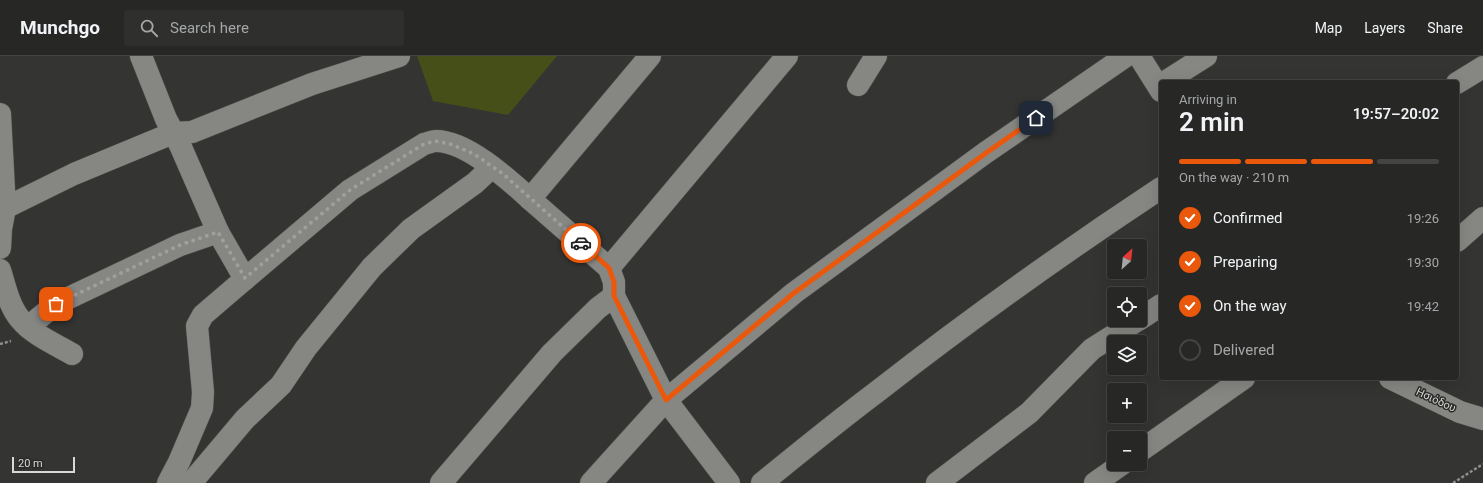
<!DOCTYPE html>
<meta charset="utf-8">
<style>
:root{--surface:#272826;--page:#2f302e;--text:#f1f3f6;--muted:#a4a6a7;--line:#434443;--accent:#ea580c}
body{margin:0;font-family:Roboto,sans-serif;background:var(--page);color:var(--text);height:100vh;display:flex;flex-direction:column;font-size:15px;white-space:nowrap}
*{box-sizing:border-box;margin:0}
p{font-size:13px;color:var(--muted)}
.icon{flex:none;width:22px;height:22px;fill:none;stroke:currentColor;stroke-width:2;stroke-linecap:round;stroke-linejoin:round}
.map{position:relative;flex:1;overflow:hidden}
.details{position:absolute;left:1159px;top:24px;width:300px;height:300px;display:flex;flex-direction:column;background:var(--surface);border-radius:4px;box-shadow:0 4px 16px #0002,0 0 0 1px var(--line)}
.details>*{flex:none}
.needle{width:26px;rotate:27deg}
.tools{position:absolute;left:1107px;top:183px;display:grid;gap:8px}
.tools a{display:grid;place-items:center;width:40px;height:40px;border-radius:4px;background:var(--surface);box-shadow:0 4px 16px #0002,0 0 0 1px var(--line);font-size:20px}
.scale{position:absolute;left:12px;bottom:10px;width:63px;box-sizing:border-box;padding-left:4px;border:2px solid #d8d8d6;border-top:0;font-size:11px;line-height:14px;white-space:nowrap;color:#d8d8d6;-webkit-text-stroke:3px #2a2b28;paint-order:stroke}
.pin{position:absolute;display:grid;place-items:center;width:34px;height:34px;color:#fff;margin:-17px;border-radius:8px;box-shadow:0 2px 6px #0006}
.courier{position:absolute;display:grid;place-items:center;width:40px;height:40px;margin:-20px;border:3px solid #ea580c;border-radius:50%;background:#fff;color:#222;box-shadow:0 1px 5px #0007}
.head em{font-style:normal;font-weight:600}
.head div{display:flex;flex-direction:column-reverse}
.head{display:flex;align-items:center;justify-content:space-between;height:68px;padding:0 20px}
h1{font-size:26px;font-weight:600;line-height:30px}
.bar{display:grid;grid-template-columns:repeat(4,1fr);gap:6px 4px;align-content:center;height:48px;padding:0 20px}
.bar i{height:5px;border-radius:3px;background:var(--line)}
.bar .selected{background:var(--accent)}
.bar p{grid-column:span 4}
ol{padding:0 20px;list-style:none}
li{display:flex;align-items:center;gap:12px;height:44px}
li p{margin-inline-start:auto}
li .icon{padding:4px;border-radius:50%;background:var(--accent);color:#fff;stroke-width:4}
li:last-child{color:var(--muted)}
li i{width:22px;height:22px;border:2px solid var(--line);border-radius:50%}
header{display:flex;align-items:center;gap:24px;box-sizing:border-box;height:56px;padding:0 20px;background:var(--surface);border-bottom:1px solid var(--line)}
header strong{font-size:19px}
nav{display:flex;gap:22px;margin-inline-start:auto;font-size:14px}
.search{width:280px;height:36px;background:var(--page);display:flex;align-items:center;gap:10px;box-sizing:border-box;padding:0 14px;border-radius:4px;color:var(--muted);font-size:15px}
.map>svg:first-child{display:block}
</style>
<header>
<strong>Munchgo</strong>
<div class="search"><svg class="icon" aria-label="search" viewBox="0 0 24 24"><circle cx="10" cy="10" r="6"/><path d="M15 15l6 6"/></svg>Search here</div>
<nav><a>Map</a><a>Layers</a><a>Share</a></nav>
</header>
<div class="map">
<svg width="1483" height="427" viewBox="0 0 1483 427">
<rect width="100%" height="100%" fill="#343532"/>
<path fill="#454f17" d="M417,0h140l-49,59 -75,-14z"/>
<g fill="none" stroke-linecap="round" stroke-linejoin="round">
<g stroke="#51514f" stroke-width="23">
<g id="minor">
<path d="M141,0l25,63 14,26 38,87 27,47 -42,36 -6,11 6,66 -1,16 -23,54 -11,21"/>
<path d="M1139,0l22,35"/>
<path d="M1165,26l41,-26"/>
<path d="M1457,27l26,-16"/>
<path d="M858,29l18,-29"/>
<path d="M0,58l5,94 -4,21 -1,19"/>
<path d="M5,152l69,-34 99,-41 19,-1 120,-48 87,-28"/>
<path d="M1457,185l26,-23"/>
<path d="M609,212l-79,-69 120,-143"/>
<path d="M0,214c5,16 9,36 20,49 13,16 35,25 52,35"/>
<path d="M245,223l105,-89 74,-46c4,-1 9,-3 12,-3 31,0 73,39 94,58"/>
<path d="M1140,263l21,-14"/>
<path d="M28,271l28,-23 124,-59 38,-13"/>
<path d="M1390,322l70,34 23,7"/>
<path d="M1140,395l104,-73"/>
<path d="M191,427l54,-64 36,-34 25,-37 66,-81 39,-38 64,-46 17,-16"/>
<path d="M441,427l111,-130 46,-45 16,-12"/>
<path d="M591,427l75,-83 -52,-104v-14l-5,-14 178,-212"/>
<path d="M729,427l-63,-83 128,-107 191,-140 141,-97"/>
<path d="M762,427c38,-31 76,-62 116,-92 91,-71 186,-139 283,-203"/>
<path d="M937,427l92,-70 63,-64 46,-29"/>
<path d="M1095,427l27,-19"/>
</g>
</g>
<g stroke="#8e8e8c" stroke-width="2.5" stroke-dasharray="3 2" stroke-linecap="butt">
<path d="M0,288l11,-3"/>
<path d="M1453,427l30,-19"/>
</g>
<use href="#minor" stroke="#868783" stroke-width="22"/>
</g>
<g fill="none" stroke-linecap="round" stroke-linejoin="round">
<path stroke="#9f9f9d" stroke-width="4" stroke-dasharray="0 7.2" d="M56,248l124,-59 38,-13 27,46 105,-88 74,-46 12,-3 14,3 24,10 29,20 78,69"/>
<path stroke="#ea580c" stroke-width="5" d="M581,187l28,25 5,14v14l52,104 128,-107 192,-140 50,-35"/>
</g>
<g text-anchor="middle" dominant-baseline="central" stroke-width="3" stroke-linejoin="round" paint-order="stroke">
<g font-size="11" fill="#d8d8d6" stroke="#2a2b28">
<text transform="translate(1436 344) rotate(25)">Ησιόδου</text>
</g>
</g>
</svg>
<div class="tools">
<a><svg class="needle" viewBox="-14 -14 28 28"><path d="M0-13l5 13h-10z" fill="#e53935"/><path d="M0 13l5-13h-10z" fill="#a4a6a7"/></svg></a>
<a><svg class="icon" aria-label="locate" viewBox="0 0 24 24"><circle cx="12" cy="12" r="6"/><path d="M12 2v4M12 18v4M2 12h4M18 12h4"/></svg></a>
<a><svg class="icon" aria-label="layers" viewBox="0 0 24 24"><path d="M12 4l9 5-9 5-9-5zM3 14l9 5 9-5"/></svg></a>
<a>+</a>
<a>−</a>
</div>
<div class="scale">20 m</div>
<div class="pin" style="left:56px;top:248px;background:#ea580c"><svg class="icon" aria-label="bag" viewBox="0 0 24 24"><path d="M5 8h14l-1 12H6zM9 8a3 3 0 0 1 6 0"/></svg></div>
<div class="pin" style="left:1036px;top:62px;background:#1f2937"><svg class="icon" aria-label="home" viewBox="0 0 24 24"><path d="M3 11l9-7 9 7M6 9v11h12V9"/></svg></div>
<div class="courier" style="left:581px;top:187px"><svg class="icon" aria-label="car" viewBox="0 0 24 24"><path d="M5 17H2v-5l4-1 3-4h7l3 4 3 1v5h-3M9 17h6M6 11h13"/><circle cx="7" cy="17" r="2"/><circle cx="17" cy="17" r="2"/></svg></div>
<section class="details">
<div class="head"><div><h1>2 min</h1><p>Arriving in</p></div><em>19:57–20:02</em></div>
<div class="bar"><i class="selected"></i><i class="selected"></i><i class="selected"></i><i></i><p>On the way · 210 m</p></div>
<ol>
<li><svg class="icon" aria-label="check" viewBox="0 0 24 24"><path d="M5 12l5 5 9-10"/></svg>Confirmed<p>19:26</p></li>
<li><svg class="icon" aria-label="check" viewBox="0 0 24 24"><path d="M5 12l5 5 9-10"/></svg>Preparing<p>19:30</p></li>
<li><svg class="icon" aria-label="check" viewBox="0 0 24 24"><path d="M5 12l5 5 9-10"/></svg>On the way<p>19:42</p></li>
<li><i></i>Delivered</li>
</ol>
</section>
</div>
